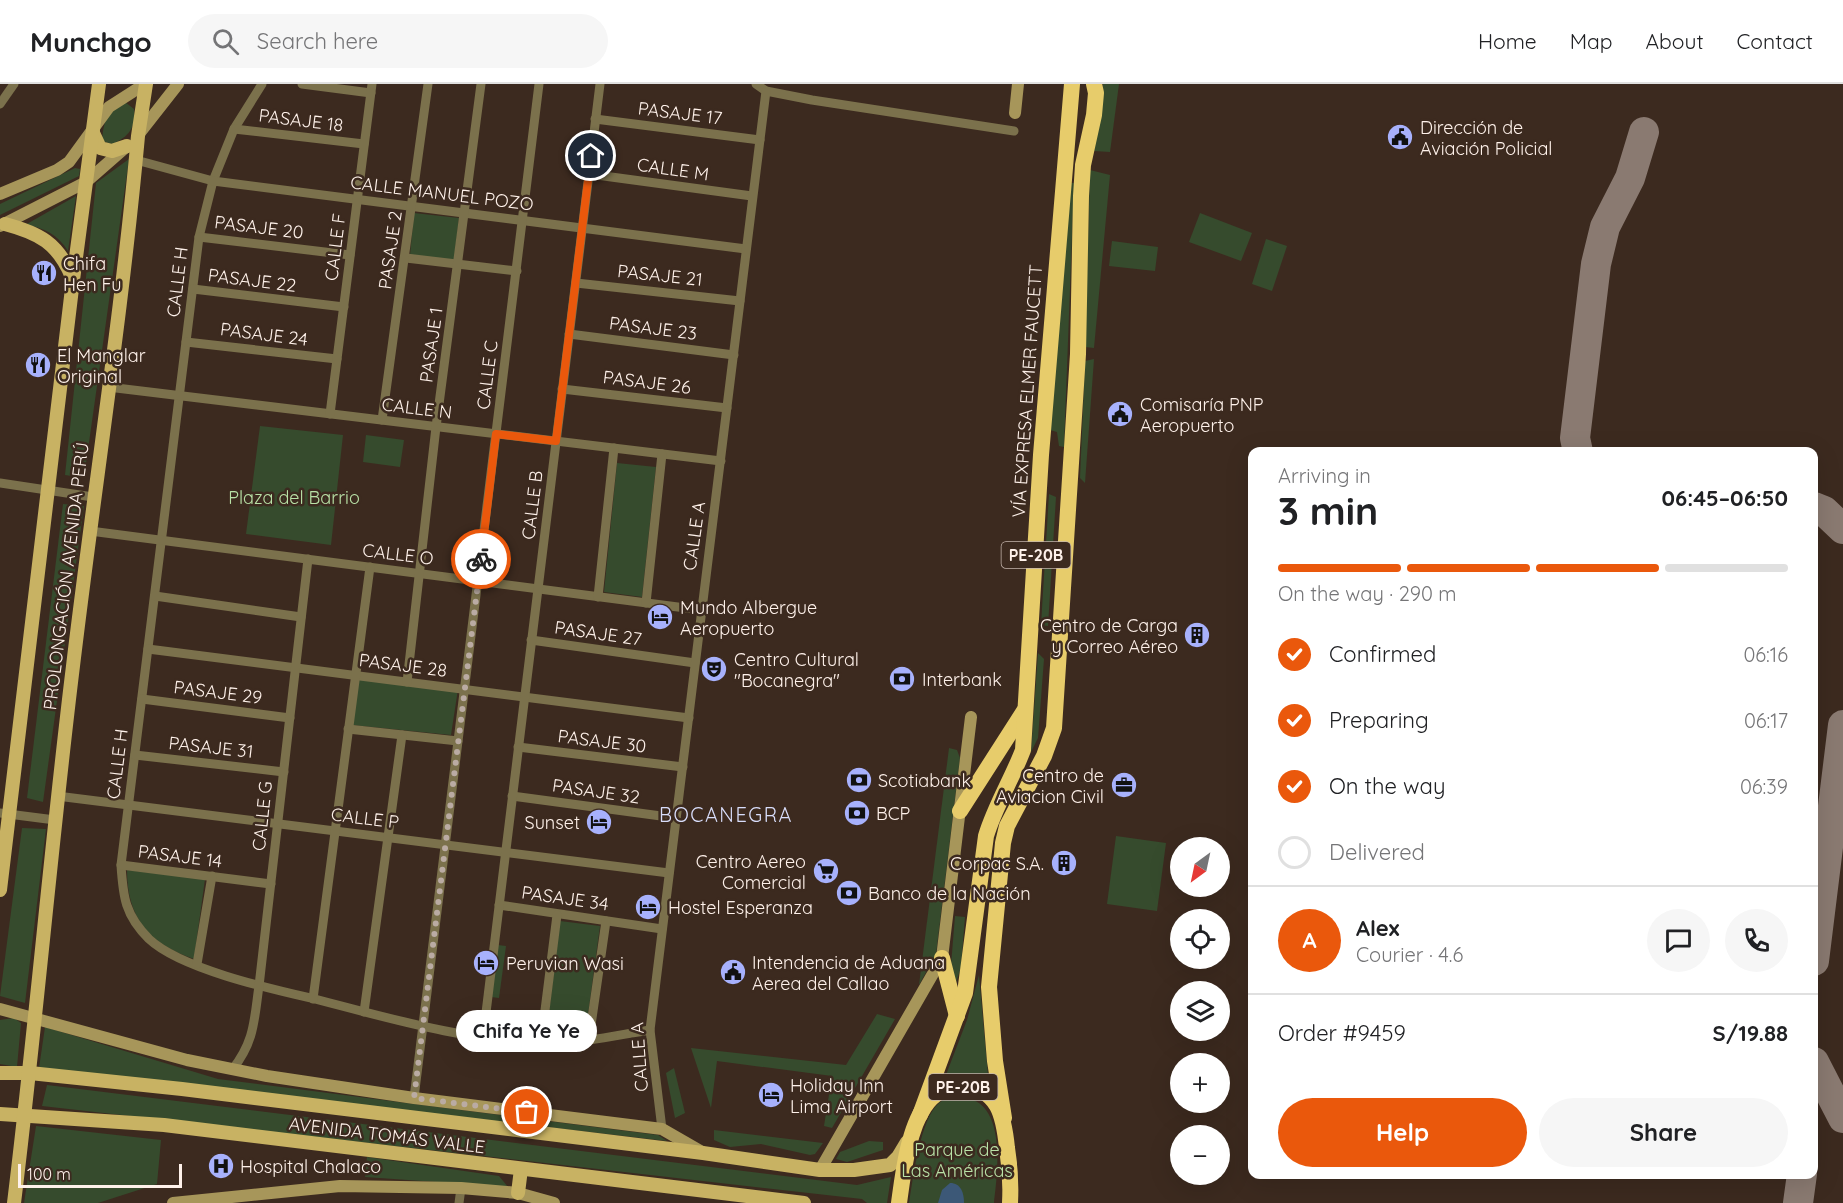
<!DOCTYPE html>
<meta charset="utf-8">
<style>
:root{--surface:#fff;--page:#f6f6f6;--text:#202124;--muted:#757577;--line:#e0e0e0;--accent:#ea580c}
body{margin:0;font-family:Quicksand,sans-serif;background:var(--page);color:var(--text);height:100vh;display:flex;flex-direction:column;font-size:22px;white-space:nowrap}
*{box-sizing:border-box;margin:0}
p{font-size:20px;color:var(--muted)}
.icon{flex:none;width:33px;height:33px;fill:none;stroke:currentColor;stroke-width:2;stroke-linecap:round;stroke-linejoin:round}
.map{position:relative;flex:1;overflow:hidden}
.drawer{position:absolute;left:1248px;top:363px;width:570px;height:732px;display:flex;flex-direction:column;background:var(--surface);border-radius:12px;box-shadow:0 6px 24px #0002}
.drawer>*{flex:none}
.needle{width:39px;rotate:213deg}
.buttons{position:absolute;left:1170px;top:753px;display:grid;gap:12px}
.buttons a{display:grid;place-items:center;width:60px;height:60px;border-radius:50%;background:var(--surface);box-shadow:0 6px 24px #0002;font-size:30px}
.scale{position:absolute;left:18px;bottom:15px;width:164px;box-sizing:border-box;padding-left:6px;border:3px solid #fef1ea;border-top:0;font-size:16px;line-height:21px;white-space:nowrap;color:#fef1ea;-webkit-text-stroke:4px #3c2a1f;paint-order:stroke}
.pin{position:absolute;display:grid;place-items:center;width:51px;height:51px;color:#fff;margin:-26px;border:3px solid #fff;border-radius:50%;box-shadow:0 2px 6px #0007}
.courier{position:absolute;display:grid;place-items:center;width:60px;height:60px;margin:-30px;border:4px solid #ea580c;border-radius:50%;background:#fff;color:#222;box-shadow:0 2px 8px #0007}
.bubble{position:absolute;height:42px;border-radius:21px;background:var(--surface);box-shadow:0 6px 24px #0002;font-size:20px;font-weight:800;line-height:42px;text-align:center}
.summary em{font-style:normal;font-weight:800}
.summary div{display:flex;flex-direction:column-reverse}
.summary{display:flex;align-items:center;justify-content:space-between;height:102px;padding:0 30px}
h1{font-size:39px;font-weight:800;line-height:45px}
.bar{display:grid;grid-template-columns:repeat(4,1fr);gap:9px 6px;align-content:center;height:72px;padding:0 30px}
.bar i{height:8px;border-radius:4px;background:var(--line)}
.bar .on{background:var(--accent)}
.bar p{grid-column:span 4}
.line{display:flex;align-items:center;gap:15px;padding:0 30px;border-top:2px solid var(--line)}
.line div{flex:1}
.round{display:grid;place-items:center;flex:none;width:63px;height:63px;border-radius:32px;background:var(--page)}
ol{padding:0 30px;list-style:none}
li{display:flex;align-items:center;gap:18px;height:66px}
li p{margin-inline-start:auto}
li .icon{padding:6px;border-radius:50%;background:var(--accent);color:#fff;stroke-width:4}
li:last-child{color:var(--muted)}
li i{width:33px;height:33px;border:3px solid var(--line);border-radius:50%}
.action{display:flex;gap:12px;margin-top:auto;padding:12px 30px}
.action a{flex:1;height:69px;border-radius:36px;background:var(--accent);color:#fff;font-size:24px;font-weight:800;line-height:69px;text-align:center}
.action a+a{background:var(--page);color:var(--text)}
header{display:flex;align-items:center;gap:36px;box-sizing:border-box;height:84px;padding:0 30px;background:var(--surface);border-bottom:2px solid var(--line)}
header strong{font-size:28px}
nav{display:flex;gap:33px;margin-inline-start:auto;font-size:21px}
.search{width:420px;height:54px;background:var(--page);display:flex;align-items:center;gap:15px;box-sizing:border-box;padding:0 21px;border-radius:33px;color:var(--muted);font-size:22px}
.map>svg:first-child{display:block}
</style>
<header>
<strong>Munchgo</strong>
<div class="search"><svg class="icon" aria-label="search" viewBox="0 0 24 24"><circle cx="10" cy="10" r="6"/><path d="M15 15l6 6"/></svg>Search here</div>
<nav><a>Home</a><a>Map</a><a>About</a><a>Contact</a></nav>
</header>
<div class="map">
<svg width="1843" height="1119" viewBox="0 0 1843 1119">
<rect width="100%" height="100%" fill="#3c2a1f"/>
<g fill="#364b2d">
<path d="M1103,0h16l-9,68 -16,-1z"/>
<path d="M125,18l9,7c2,18 -5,28 -22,35l-10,-3c1,-18 5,-31 23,-39z"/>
<path d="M129,75l-45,319 -19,-3 31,-292z"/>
<path d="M75,84l5,1 -1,7 -79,39v-11z"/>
<path d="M1090,86l20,5 -16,173 -9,-1z"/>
<path d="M1071,99h3l-10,264 -5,-1 -2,-14 -7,-2z"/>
<path d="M76,112l-8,55c-10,-16 -24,-24 -43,-26z"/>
<path d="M414,129l45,5 -5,42 -44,-5z"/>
<path d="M1200,129l52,20 -11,28 -52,-19z"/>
<path d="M1266,155l21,7 -15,45 -20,-7z"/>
<path d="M1112,157l46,6 -3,24 -46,-5z"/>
<path d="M1094,275l-9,124 -5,-5 5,-117z"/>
<path d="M260,342l83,9 -12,110 -85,-11z"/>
<path d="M366,351l38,5 -4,27 -37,-5z"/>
<path d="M617,379l39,4 -14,130 -38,-5z"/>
<path d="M1049,410l7,3 -8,129 -7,-1z"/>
<path d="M63,420l21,2 -41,296 -16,-4z"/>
<path d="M1038,569l6,6 -6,79 -7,14z"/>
<path d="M356,594l102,11 -7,46 -99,-10z"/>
<path d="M949,664l8,2 3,8 -24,196 -17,31z"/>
<path d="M22,744l24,1 -21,174 -25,-7z"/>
<path d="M1116,752l50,7 -9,68 -50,-7z"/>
<path d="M127,786l78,9 -11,80c-45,-15 -67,-41 -67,-89z"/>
<path d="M955,832l10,1 -4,50 -6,19 -4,-21z"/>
<path d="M560,837l40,5 -15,111 -37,2 -2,-1z"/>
<path d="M498,861l8,1 -7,52 -8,-1z"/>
<path d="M979,891l10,111 -26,-9 -19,3 23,-60z"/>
<path d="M877,930l18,5 -63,109 -8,-2 8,-50 -115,-15 -6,47 -20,-60 155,17z"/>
<path d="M14,934l7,5 -4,44 -17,-3v-44z"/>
<path d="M45,943l173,52 440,56 9,6 -628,-73z"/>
<path d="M674,984l11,45 -10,5 -9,-45z"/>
<path d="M47,1001l810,100 34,-8 -4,26h-20l-5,-4 -820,-93z"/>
<path d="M962,1013c45,4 36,74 32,106h-85c4,-24 11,-84 30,-100 6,-5 15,-5 23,-6z"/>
<path d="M36,1042l125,14 -4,44 -59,19h-74z"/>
<path d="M714,1046l109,13 -8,11 -5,1 -49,-11 -31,3 -16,-7z"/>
<path d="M869,1057l14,1v8l-36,12 -11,-3 4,-7z"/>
<path d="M367,1073l132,19 9,11 -143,-10z"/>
</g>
<path fill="#3c5877" d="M950,1099c11,0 14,10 14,20h-26l4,-13z"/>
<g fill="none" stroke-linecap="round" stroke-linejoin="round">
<g stroke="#8a7a71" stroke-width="30">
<path d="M1578,368l-3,-14 21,-174 9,-37 25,-49 14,-46"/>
<path d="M1814,423l10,4 19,18"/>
<path d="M1814,877l29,-236"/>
<path d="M1814,978l29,56"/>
<path d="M1798,1119l4,-29"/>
</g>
<g stroke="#7b714c" stroke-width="9">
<path d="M262,0l-28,45 -21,52 -14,56 -78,628c2,32 4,50 28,74 32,30 122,50 166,60 77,20 155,43 236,44 33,0 67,-8 99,-13"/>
<path d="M302,0l69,9"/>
<path d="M756,0l10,7 46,9 202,31"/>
<path d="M0,20l14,-20"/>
<path d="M595,35l165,21"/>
<path d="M234,45l130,15"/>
<path d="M136,76l77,21 533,68"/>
<path d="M589,90l163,22"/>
<path d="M199,153l151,18"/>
<path d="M406,174l111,13"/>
<path d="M576,199l164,18"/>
<path d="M193,205l151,18"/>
<path d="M569,250l165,21"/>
<path d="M186,258l151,17"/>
<path d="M108,303l613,74"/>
<path d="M562,305l165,19"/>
<path d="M330,330l42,-330"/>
<path d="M382,336l46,-336"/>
<path d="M0,399l93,14"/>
<path d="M90,447l611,79"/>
<path d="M155,512l146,21"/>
<path d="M598,513l16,-149"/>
<path d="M646,519l16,-149"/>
<path d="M531,556l164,23"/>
<path d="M148,565l541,69"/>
<path d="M407,598l29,-255 45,-343"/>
<path d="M142,615l148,19"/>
<path d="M348,645l110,12"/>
<path d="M518,663l165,20"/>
<path d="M135,671l149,17"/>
<path d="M57,712l612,77"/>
<path d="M512,712l164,22"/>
<path d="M0,729l55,7"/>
<path d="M121,781l150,19"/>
<path d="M499,821l163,24"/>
<path d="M197,880l15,-88"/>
<path d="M313,915l57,-432"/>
<path d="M364,928l38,-277"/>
<path d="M483,953l117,-953"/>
<path d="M589,955l17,-118"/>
<path d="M541,958l16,-127"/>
<path d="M232,986c23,-29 22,-50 27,-84l49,-427"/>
<path d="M414,1014l125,-1014"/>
<path d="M662,1045l-12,-99 116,-939"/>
<path d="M459,1119l2,-15"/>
</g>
<g stroke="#a7965a" stroke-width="12">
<path d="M1015,29l3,-29"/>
<path d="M138,51l40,-51"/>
<path d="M0,110l57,-24 12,-8 40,-55 36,-23"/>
<path d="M0,142l86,-44 40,-35"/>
<path d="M0,925l187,51 80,16 147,22 248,31 40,23"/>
<path d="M820,1086l122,-212 29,-241"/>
<path d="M173,1119l167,-17 121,2 57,5 36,10"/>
</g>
<g stroke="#c8b263" stroke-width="14">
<path d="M93,49l7,15 12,3 15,-5"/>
<path d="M5,140c34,9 53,19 67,53"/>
<path d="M0,806l73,-610 26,-196"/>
<path d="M0,989h30l152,16 521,64 117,17h34l36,-5 8,-8 9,-15"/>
<path d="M0,1030l164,11 640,78"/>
<path d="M518,1109l3,-24"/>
<path d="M14,1119c22,-179 37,-358 59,-537 21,-176 49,-353 65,-530l8,-52"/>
</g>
<g stroke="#e7cc6b" stroke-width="16">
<path d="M960,727l64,-100"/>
<path d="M942,874l15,58"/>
<path d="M920,1031l45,-122 21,-157c9,-30 26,-57 37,-86l18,-295 31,-371"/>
<path d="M1004,1034l-9,-57 -6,-74 14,-144 4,-17 37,-70 10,-28 24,-374 3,-158 2,-31 11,-50 2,-22 -2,-9"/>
<path d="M899,1119c4,-29 9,-73 26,-97 8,-12 21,-19 35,-19 39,-1 44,31 47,61 3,19 4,36 3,55"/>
</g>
</g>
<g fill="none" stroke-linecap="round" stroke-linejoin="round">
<path stroke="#baaba3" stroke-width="6" stroke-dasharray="0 10.8" d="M481,475l-67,539 113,14"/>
<path stroke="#ea580c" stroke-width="8" d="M481,475l15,-125 60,7 35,-285"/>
</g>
<defs>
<g id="civic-disc" transform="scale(1.35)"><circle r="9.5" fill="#a7b1fc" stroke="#3c2a1f"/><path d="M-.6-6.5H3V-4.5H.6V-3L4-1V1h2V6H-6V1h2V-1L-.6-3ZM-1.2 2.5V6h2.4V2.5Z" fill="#111"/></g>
<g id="restaurant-disc" transform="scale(1.35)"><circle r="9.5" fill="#a7b1fc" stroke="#3c2a1f"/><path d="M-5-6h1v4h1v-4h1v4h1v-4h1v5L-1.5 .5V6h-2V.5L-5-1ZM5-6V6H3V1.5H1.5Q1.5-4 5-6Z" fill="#111"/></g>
<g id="hotel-disc" transform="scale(1.35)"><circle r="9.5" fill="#a7b1fc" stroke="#3c2a1f"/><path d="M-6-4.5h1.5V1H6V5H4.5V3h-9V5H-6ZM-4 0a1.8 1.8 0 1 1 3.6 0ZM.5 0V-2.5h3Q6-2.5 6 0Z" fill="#111"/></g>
<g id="building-disc" transform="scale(1.35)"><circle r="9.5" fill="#a7b1fc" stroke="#3c2a1f"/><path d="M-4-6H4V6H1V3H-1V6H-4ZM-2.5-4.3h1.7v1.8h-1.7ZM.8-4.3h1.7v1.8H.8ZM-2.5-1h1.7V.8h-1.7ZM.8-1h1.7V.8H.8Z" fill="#111"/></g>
<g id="theatre-disc" transform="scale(1.35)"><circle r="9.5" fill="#a7b1fc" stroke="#3c2a1f"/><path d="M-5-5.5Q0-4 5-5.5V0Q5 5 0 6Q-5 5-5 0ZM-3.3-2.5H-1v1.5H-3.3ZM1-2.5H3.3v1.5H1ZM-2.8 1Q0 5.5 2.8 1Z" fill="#111"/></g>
<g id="bank-disc" transform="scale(1.35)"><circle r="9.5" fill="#a7b1fc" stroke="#3c2a1f"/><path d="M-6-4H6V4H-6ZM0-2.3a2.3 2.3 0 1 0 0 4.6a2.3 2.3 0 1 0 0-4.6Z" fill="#111"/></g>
<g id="office-disc" transform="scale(1.35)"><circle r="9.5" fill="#a7b1fc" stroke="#3c2a1f"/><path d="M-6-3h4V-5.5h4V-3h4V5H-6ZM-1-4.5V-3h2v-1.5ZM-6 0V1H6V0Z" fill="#111"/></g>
<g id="supermarket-disc" transform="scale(1.35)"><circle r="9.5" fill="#a7b1fc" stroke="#3c2a1f"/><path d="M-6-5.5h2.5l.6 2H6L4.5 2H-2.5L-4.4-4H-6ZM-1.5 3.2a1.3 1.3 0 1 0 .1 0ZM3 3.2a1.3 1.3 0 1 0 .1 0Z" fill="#111"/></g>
<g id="hospital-disc" transform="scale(1.35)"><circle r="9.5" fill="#a7b1fc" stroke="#3c2a1f"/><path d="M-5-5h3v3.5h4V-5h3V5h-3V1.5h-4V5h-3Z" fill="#111"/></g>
</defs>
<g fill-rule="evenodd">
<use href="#civic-disc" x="1400" y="53"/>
<use href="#restaurant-disc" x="44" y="189"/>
<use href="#restaurant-disc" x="38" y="281"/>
<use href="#civic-disc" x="1120" y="330"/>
<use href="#hotel-disc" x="660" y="533"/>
<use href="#building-disc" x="1197" y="551"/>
<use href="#theatre-disc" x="714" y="585"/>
<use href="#bank-disc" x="902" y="595"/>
<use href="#bank-disc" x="859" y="696"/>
<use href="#office-disc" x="1124" y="701"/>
<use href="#bank-disc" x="857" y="729"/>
<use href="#hotel-disc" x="599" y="738"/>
<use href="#building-disc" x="1064" y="779"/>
<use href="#supermarket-disc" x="826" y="787"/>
<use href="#bank-disc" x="849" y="809"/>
<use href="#hotel-disc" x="648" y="823"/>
<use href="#hotel-disc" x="486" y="879"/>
<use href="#civic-disc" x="733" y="888"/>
<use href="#hotel-disc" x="771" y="1011"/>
<use href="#hospital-disc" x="221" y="1082"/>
</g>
<g text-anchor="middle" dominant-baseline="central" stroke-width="5" stroke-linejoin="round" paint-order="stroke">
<g fill="#3c2a1f" stroke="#c4b5ad" stroke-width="1.5">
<rect x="1001.5" y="458" width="69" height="26" rx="4.5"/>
<rect x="928.5" y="990" width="69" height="26" rx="4.5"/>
</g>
<g font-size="16" font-weight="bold" fill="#fef1ea">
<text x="1036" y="471">PE-20B</text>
<text x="963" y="1003">PE-20B</text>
</g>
<g font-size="18" fill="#fef1ea" stroke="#3c2a1f">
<text transform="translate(680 29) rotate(7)">PASAJE 17</text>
<text transform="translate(301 36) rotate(7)">PASAJE 18</text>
<text transform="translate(673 85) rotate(8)">CALLE M</text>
<text transform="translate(442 109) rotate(7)">CALLE MANUEL POZO</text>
<text transform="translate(259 143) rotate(7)">PASAJE 20</text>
<text transform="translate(335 163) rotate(-83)">CALLE F</text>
<text transform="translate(390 166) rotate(-82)">PASAJE 2</text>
<text transform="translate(660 191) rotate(6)">PASAJE 21</text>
<text transform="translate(252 196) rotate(7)">PASAJE 22</text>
<text transform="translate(177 198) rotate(-83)">CALLE H</text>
<text transform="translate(653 244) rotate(7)">PASAJE 23</text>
<text transform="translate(264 250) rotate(7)">PASAJE 24</text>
<text transform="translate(431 261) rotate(-82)">PASAJE 1</text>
<text transform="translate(487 291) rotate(-83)">CALLE C</text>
<text transform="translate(647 298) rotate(7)">PASAJE 26</text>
<text transform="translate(1027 307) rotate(-86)">VÍA EXPRESA ELMER FAUCETT</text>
<text transform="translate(417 324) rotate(7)">CALLE N</text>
<text transform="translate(532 421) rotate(-83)">CALLE B</text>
<text transform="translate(694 452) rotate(-82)">CALLE A</text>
<text transform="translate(398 470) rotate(7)">CALLE O</text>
<text transform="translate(66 492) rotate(-83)">PROLONGACIÓN AVENIDA PERÚ</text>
<text transform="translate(598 549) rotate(8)">PASAJE 27</text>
<text transform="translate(403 581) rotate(7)">PASAJE 28</text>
<text transform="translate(218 608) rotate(7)">PASAJE 29</text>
<text transform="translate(602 657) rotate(7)">PASAJE 30</text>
<text transform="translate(211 663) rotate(6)">PASAJE 31</text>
<text transform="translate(117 680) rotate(-83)">CALLE H</text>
<text transform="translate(596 707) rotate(8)">PASAJE 32</text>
<text transform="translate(262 732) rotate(-84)">CALLE G</text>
<text transform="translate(365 734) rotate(7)">CALLE P</text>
<text transform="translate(180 772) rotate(7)">PASAJE 14</text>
<text transform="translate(565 814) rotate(8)">PASAJE 34</text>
<text transform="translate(639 973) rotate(-94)">CALLE A</text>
<text transform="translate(387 1051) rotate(7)">AVENIDA TOMÁS VALLE</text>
</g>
<g font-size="18" fill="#fef1ea" stroke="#3c2a1f" text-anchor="start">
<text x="1420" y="43">Dirección de<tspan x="1420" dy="21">Aviación Policial</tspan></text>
<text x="63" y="179">Chifa<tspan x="63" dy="21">Hen Fu</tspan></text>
<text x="57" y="271">El Manglar<tspan x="57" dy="21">Original</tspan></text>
<text x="1140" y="320">Comisaría PNP<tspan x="1140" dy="21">Aeropuerto</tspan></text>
<text x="680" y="523">Mundo Albergue<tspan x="680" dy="21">Aeropuerto</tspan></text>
<text x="1178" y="541" text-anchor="end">Centro de Carga<tspan x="1178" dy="21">y Correo Aéreo</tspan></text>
<text x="734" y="575">Centro Cultural<tspan x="734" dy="21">"Bocanegra"</tspan></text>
<text x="922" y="595">Interbank</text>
<text x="1104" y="691" text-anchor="end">Centro de<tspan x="1104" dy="21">Aviacion Civil</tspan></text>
<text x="878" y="696">Scotiabank</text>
<text x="876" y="729">BCP</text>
<text x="580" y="738" text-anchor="end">Sunset</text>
<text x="806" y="777" text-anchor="end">Centro Aereo<tspan x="806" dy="21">Comercial</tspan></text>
<text x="1044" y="779" text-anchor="end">Corpac S.A.</text>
<text x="868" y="809">Banco de la Nación</text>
<text x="668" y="823">Hostel Esperanza</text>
<text x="752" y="878">Intendencia de Aduana<tspan x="752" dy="21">Aerea del Callao</tspan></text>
<text x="506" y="879">Peruvian Wasi</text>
<text x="790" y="1001">Holiday Inn<tspan x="790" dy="21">Lima Airport</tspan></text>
<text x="240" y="1082">Hospital Chalaco</text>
</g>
<g font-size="18" fill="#b9e2a7" stroke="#3c2a1f">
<text x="294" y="413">Plaza del Barrio</text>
<text x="957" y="1065">Parque de<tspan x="957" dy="21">Las Américas</tspan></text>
</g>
<g font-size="20" letter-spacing="1.5" fill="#d8ddfa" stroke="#3c2a1f">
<text x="726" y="730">BOCANEGRA</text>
</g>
</g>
</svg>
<div class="buttons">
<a><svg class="needle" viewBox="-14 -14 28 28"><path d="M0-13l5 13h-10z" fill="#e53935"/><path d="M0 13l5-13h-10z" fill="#757577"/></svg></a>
<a><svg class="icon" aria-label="locate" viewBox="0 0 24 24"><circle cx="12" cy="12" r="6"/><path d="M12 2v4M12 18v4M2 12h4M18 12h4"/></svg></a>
<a><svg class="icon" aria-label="layers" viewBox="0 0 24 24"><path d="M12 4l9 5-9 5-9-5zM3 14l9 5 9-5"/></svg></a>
<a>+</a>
<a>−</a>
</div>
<div class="scale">100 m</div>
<div class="pin" style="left:527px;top:1028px;background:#ea580c"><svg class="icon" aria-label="bag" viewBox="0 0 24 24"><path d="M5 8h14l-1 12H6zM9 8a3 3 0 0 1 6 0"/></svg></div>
<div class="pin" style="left:591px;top:72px;background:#1f2937"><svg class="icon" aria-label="home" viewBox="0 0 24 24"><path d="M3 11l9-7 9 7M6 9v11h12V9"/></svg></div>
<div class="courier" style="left:481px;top:475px"><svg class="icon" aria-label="bike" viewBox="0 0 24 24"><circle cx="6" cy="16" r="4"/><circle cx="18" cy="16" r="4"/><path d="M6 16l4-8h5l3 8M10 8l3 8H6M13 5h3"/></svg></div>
<div class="bubble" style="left:456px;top:926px;width:141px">Chifa Ye Ye</div>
<section class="drawer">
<div class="summary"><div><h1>3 min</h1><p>Arriving in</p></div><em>06:45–06:50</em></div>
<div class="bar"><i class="on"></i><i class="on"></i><i class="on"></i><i></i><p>On the way · 290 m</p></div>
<ol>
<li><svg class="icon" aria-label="check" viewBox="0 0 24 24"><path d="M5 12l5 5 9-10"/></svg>Confirmed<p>06:16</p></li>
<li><svg class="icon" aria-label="check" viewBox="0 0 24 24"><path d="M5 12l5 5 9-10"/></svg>Preparing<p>06:17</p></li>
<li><svg class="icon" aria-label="check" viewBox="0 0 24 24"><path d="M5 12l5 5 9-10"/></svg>On the way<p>06:39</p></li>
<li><i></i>Delivered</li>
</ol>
<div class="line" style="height:108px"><b class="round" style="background:var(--accent);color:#fff">A</b><div><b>Alex</b><p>Courier · 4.6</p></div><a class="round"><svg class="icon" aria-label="chat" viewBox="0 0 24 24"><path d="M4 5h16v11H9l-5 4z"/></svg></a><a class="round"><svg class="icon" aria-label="phone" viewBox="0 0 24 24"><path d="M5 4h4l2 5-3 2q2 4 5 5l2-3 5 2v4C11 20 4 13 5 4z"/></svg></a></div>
<div class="line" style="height:78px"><div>Order #9459</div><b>S/19.88</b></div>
<div class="action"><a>Help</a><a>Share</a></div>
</section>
</div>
